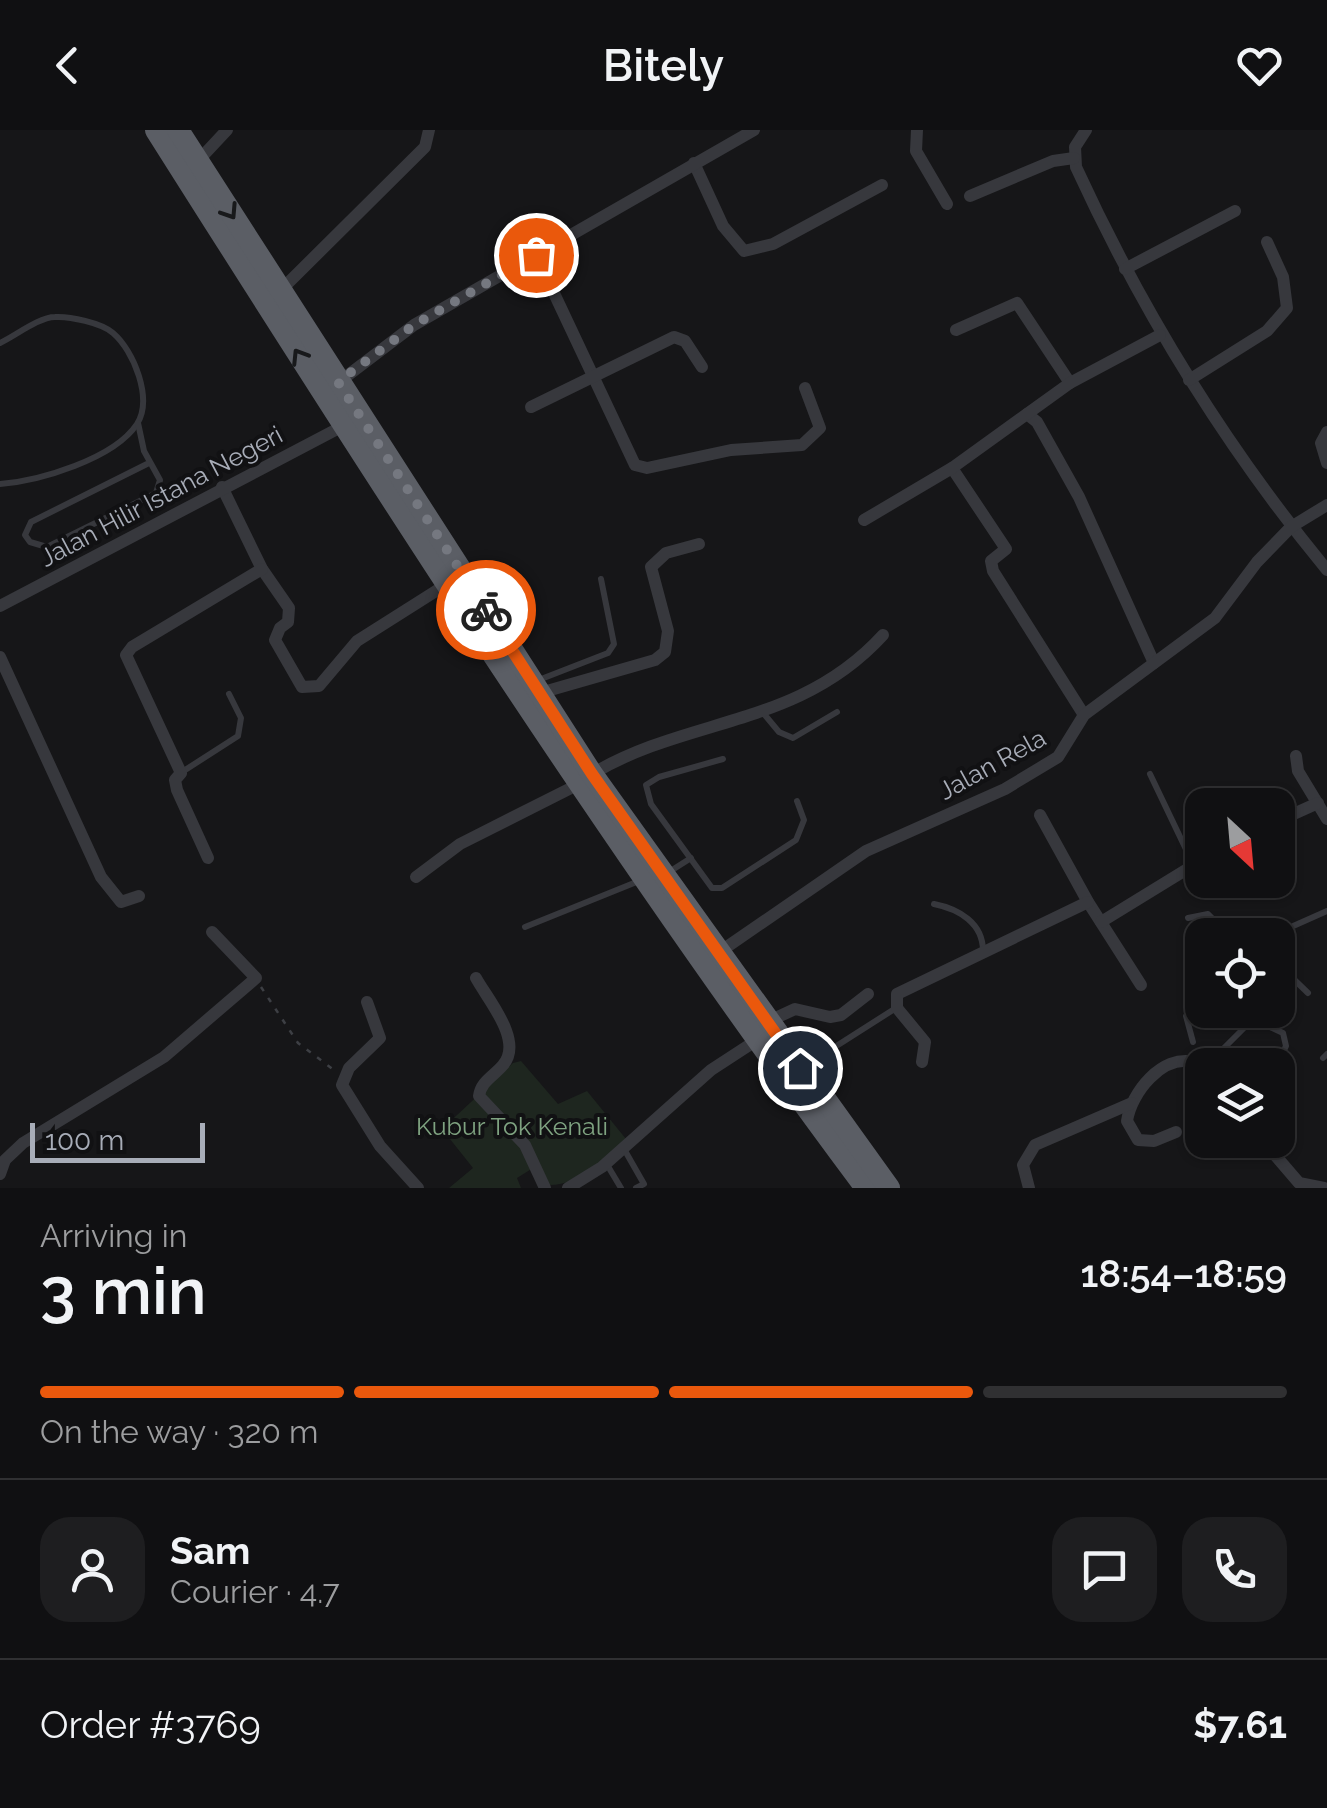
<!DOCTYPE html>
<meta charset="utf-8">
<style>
:root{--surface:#101012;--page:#1e1e20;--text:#f1f3f6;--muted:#9c9d9f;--line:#303032;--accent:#ea580c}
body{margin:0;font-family:Raleway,sans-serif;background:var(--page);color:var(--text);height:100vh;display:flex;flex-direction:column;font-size:38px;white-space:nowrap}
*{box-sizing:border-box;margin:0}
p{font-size:32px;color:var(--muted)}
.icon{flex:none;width:55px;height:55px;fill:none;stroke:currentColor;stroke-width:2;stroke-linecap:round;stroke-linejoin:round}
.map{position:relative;height:1058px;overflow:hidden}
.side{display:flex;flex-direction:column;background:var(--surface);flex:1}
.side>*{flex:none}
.needle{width:65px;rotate:154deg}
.fabs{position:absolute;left:1185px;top:658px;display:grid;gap:20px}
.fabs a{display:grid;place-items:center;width:110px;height:110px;border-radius:20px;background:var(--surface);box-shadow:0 2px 8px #0004,0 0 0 2px var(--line);font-size:50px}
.scale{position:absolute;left:30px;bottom:25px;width:175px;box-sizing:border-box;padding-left:10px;border:5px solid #a8adb8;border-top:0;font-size:28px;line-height:35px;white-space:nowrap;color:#a8adb8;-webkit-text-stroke:8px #111113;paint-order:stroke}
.pin{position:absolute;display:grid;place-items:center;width:85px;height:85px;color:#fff;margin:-42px;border:5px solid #fff;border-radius:50%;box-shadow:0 2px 10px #0007}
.courier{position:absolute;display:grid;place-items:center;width:100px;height:100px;margin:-50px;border:8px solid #ea580c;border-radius:50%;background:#fff;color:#222;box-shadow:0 2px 12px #0007}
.overview em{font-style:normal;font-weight:600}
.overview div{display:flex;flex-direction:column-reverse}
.overview{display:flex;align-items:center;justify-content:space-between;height:170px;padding:0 40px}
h1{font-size:65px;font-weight:600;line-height:75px}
.bar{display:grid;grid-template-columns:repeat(4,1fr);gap:15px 10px;align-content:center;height:120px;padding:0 40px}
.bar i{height:12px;border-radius:8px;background:var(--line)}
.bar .current{background:var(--accent)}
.bar p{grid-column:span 4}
.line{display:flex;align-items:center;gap:25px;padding:0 40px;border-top:2px solid var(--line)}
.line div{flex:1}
.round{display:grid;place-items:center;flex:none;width:105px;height:105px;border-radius:30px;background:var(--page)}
header{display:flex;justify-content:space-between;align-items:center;height:130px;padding:0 40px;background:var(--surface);font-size:45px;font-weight:600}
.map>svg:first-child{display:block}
</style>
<header><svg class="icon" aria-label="back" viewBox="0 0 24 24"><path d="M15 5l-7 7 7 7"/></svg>Bitely<svg class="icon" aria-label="heart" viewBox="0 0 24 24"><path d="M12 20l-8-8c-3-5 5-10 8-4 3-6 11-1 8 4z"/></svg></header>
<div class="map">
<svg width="1327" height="1058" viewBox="0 0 1327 1058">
<rect width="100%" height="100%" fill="#161618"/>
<path fill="#1e261f" d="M521,931l37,43 29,-13 39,48c-22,19 -46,47 -78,46l-15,-17 -16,10 4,10h-72l24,-20 -31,-39 71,-66z"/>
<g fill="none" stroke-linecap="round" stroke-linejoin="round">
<path stroke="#3d3f44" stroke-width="2.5" stroke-dasharray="5 8" stroke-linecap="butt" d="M261,857l37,56 36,27"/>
<g stroke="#37383d" stroke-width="6">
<path d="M0,213c15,-7 39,-26 55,-26 14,-1 47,6 58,16 21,18 40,66 24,91 -23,35 -98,57 -137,60"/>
<path d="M138,293l6,28 16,29 -4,13 -109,54 -17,-5 -5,-7 6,-13 118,-59"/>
<path d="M536,551l72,-28 6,-9 -13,-65"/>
<path d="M764,584l15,18 14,6 44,-26"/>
<path d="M723,629l-64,18 -13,8 5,19 61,84h10l74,-48 8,-20 -7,-19"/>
<path d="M182,642l56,-36 3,-18 -12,-24"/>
<path d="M1150,644l43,90"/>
<path d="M669,742l22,-14"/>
<path d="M934,774c25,5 49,19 49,47"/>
<path d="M1188,788l20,-4 21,21"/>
<path d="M525,797l114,-46"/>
<path d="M1273,805l54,-24"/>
<path d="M1278,834l30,29"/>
<path d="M1193,912l-7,-26 16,-19"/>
<path d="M1323,928l4,-4"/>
<path d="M1207,935l38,-38 14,-5 24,11 3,13 -9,19"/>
<path d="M805,936l91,-58"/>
<path d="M624,1019l20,35 -8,4"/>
<path d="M606,1033l15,25"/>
</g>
<g stroke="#37383d" stroke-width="12">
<path d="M917,0l-1,21 31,53"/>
<path d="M1086,0l-11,17 1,20c67,146 149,279 251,403"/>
<path d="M198,31l29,-31"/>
<path d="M694,33l29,63 21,25 29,-7 109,-59"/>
<path d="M970,66l83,-35 21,-3"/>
<path d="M536,125l99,210 12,3 84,-18 71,-5 18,-17 -15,-40"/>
<path d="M1125,139l110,-58"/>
<path d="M281,160l144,-143 4,-17"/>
<path d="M956,200l61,-27 53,80"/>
<path d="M1189,250l78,-49 20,-23 -4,-31 -16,-35"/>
<path d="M339,252l75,-57 340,-195"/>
<path d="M531,277l143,-70 11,4 17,26"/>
<path d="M1027,284l10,8 42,75 75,166"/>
<path d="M1327,302l-6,11 6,20"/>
<path d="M952,338l54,81 -15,12 2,10 91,144"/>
<path d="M222,357l40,82 27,39 -1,14 -8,6 -5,12 27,47 17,-1 38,-45 90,-57"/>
<path d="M864,390l88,-52 118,-85 90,-48"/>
<path d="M0,476l343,-180"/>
<path d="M0,527l101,220 20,25 18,-6"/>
<path d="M540,563l115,-33 10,-8 3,-21 -17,-64 15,-14 33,-9"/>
<path d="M1296,626l2,15 29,48"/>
<path d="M592,644c97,-58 206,-46 291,-139"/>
<path d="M1040,685l48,87 53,83"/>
<path d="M1278,691l40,-18"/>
<path d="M208,728l-31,-68 -2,-10 6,-7 -55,-118 6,-8 130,-78"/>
<path d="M416,747l44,-33 121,-61"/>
<path d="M1101,792l101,-62"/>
<path d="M718,823l148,-102 139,-62 53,-32 26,-42 131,-97 42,-56 34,-35 36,-22"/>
<path d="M476,848c12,22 48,63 27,87 -9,11 -22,16 -24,31l46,49 20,43"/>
<path d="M367,872l13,36 -31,30 -7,17 38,61 38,42"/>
<path d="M767,892l28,-13 35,8 11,-2 27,-21"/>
<path d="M922,932l3,-20 -28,-34v-14l191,-92"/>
<path d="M1176,1002l-22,9 -16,-1 -11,-19c4,-28 35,-67 67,-59l8,10"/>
<path d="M1262,1010l37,43 25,5"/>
<path d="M0,1044l5,-14 18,-17 141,-86 92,-79 -44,-46"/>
<path d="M568,1058l34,-21 109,-97 46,-30"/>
<path d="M1029,1058l-6,-23 12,-20 97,-42"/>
</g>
<g stroke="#5b5e65" stroke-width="22">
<path d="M156,0c227,359 456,718 710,1058"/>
<path d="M178,0l414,644 297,414"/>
</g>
</g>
<defs><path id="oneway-chevron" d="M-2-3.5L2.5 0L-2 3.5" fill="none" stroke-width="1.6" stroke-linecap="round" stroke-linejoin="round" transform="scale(2.5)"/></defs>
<g stroke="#18191b">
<use href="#oneway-chevron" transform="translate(230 82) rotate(57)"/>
<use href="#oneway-chevron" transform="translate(299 226) rotate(-122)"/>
</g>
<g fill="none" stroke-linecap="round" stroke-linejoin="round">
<path stroke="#757880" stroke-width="10" stroke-dasharray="0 18" d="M486,480l-148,-228 76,-57 122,-70"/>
<path stroke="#ea580c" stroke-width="12" d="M486,480l106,164 208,294"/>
</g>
<g text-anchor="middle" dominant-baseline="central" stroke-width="8" stroke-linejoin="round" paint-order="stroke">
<g font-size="25" fill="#a8adb8" stroke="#111113">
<text transform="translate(161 366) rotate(-28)">Jalan Hilir Istana Negeri</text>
<text transform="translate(992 634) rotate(-29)">Jalan Rela</text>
</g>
<g font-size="25" fill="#7fa381" stroke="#111113">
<text x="512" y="996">Kubur Tok Kenali</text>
</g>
</g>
</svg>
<div class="fabs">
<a><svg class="needle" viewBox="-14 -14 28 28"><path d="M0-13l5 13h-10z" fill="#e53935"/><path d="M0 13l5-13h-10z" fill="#9c9d9f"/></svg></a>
<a><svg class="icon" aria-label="locate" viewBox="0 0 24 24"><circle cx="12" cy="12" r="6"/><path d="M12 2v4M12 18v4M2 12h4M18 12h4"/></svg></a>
<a><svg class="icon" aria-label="layers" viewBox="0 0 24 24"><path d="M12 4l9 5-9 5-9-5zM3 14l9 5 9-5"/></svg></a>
</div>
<div class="scale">100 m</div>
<div class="pin" style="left:536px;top:125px;background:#ea580c"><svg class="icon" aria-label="bag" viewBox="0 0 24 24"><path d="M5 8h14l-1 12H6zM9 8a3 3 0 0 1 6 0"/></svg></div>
<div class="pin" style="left:800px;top:938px;background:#1f2937"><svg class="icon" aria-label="home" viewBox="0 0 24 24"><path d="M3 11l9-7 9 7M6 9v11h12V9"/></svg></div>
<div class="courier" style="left:486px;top:480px"><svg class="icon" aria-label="bike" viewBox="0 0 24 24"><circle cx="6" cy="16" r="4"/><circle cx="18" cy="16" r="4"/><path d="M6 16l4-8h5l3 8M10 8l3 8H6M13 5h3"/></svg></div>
</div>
<section class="side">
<div class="overview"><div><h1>3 min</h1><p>Arriving in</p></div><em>18:54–18:59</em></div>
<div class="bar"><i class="current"></i><i class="current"></i><i class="current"></i><i></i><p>On the way · 320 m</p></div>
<div class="line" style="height:180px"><a class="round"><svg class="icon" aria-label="person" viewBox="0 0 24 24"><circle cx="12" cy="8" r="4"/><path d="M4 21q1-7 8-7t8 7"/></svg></a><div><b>Sam</b><p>Courier · 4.7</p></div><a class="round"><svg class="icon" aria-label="chat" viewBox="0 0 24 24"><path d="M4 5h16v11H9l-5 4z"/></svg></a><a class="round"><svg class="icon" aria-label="phone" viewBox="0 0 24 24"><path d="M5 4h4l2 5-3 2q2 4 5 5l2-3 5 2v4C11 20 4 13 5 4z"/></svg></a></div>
<div class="line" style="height:130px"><div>Order #3769</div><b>$7.61</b></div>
</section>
